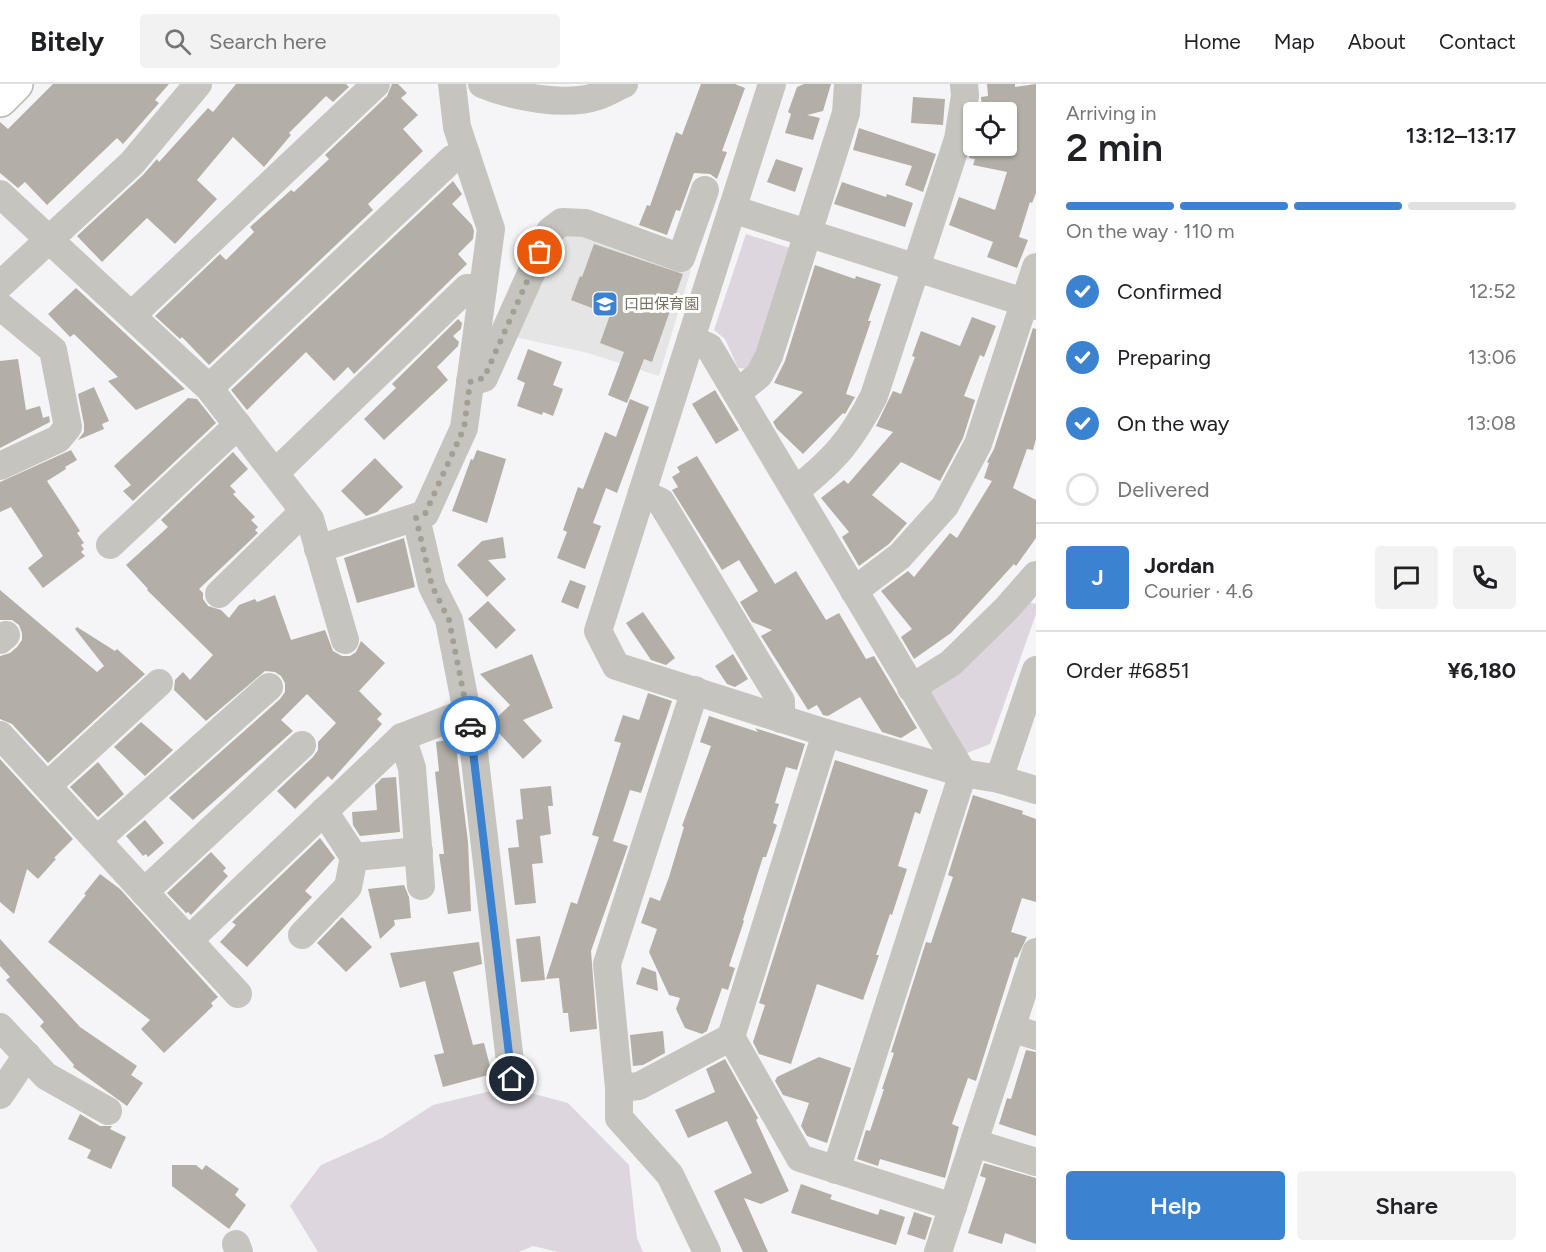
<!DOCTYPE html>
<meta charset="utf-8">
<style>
:root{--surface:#fff;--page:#f2f2f2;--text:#202124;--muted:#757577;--line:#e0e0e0;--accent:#3b82d1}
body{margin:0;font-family:Figtree,"Noto Sans JP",sans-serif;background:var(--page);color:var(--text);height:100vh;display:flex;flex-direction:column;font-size:22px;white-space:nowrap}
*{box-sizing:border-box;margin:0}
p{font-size:20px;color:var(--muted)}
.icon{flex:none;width:33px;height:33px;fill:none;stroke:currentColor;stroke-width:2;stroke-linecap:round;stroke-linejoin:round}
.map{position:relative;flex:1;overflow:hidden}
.panel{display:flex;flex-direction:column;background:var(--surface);width:510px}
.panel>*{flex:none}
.fabs{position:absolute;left:963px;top:18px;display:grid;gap:12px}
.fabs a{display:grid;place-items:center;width:54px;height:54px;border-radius:6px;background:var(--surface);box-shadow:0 2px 4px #0004;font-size:30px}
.pin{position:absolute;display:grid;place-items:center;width:51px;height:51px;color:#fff;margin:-26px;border:3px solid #fff;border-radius:50%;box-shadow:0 2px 6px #0007}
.courier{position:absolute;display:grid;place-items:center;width:60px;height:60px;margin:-30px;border:4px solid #3b82d1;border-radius:50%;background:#fff;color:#222;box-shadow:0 2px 8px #0007}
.overview em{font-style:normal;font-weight:600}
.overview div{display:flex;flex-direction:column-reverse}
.overview{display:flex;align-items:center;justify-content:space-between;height:102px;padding:0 30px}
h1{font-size:39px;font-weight:600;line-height:45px}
.bar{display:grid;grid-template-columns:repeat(4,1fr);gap:9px 6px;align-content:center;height:72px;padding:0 30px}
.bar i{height:8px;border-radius:4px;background:var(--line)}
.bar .current{background:var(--accent)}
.bar p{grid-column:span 4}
.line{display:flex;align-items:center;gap:15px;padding:0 30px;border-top:2px solid var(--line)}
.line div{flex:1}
.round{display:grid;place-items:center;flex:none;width:63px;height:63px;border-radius:6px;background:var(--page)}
ol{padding:0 30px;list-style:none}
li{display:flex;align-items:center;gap:18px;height:66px}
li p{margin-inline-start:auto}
li .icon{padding:6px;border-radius:50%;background:var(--accent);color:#fff;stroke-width:4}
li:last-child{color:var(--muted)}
li i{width:33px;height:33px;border:3px solid var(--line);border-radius:50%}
.cta{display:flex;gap:12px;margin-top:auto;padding:12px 30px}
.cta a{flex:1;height:69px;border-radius:6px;background:var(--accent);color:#fff;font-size:24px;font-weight:600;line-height:69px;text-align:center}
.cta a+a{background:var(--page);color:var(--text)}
header{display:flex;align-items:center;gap:36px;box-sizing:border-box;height:84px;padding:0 30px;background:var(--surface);border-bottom:2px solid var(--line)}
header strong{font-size:28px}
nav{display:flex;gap:33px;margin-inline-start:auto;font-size:21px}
.search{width:420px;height:54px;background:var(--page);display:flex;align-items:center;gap:15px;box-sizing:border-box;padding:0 21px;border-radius:6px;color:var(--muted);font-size:22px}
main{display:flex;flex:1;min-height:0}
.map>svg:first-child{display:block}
</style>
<header>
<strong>Bitely</strong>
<div class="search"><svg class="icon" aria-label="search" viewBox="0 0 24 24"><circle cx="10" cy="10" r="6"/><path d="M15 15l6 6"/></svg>Search here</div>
<nav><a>Home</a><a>Map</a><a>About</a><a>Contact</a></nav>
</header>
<main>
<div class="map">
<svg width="1036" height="1168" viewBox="0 0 1036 1168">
<rect width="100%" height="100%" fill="#f5f5f7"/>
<path fill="#e6e5e5" d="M587,147l104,39 -32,106 -71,-23 -73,-16 44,-101z"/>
<g fill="#ddd6de">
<path d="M746,150l47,15 -30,95 -15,25 -10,-1 -13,-29 -11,-9z"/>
<path d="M1029,518l7,2v10l-46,130 -23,9 -37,-58 3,-10z"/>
<path d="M508,1003l60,16 61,62 8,73 6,14h-85l-25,-6 -14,6h-201l-28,-46 31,-41 61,-27 51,-33z"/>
</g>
<g fill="#b3afa7">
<path d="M53,0h116l-14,16 4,3 -36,41 -6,-6 -70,67 -22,-23 -7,6 -18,-15v-51l8,7z"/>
<path d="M236,0h110l3,3 -16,15 -7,-6 -37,37 2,2 -27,32 -31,-30 -36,43 20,19 -42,45 -28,-26 -45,44 -25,-26 66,-61 14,-16 2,3 49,-54 5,4z"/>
<path d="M392,0h6l9,9 -6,5 17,17 -15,14 20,22 -55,53 5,6 -164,155 -27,-28 -2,2 -25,-23 65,-62 6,6 28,-28 -4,-5 41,-37 3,2 35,-33 -4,-4 62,-59z"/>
<path d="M701,0h34l10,4 -23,63 5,1 -10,27 -7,-5 -16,-1 -14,38 -4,-1 -9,25 -28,-10 8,-20 3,1 26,-74 6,3z"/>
<path d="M804,0h27l-8,27 -16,4 13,3 -7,22 -28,-7 6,-19 -3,-2 9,-25z"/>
<path d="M987,0h28v3l21,-3v109l-4,10 -2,-1 -11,35 9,3 -11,28 -30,-11 6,-15 -44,-17 10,-28 36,13 12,-38 -34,-7 2,-6 -6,-1 5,-13 32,1v-34h-24l-1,-15 7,-1z"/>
<path d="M913,13l32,2 -2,26 -32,-2z"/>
<path d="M859,44l77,26 -13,38 -18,-7 7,-19 -59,-16z"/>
<path d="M776,75l27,9 -8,24 -28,-10z"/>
<path d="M453,97l9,13 -10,10 20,21 2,6 -1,8 -15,15 9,10 -113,110 -6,-7 -14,14 -28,-29 -59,58 -16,-20z"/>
<path d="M842,98l44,15 1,-3 26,9 -8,24 -71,-23z"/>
<path d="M594,160l89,30 -31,88 -8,-3 -17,44 -19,-8 16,-43 -24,-9 10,-28 -39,-15 9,-24 2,1z"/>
<path d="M815,181l40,14 1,-3 25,8 -13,37h3l-25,73 9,3 -10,17 -2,-1 -40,41 -26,-25 -4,-7 30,-30 -29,-9 11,-22z"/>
<path d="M76,204l38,35 71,66 -49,21 -28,-29 10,-4 -44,-43 -4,3 -22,-23z"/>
<path d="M972,233l24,9 -12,31 -4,-2 -16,41 11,4 -12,38 -23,43 -39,-19 -29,33 35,28 -18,21 -30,22 -17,-29 7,-5 -28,-34 23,-18 4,4 45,-52 -17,-6 17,-35 8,3 14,-37 -3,-1 9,-25 39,15z"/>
<path d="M458,235l4,4 -1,6 -8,7 6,6 -1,4 -21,21 11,13 -64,60 -20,-21 32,-31 -4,-4z"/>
<path d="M1033,244l3,1v110l-3,11 -6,-1 -14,39 23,12v38l-20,28 -2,-2 -63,69 -37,26 -13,-22 11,-8 -31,-38 27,-20 6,6 36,-44 7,5 35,-57 -8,-3 5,-15 -2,-1 7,-13z"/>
<path d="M528,265l34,13 -9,23 10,4 -10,27 -10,-4 -1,3 -25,-9 8,-23 -8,-4z"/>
<path d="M18,275l8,51 14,-4 3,12 6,-2 1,6 -50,26v-87z"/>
<path d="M94,303l15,34 -7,3 2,5 -26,11 6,-8v-8l-6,-30z"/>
<path d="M715,306l24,40 -23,14 -24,-40z"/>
<path d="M188,314l9,1 19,24 -83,78 -10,-10 8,-6 -17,-19z"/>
<path d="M630,315l19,8 -32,86 -11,-5 -13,35 8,3 -16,43 -28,-11 10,-26 -4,-2 15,-43 5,2 22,-57 11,5z"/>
<path d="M71,366l6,10 -12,7 1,2 -19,12 33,50 -3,2 7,10 -3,2 3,4 -3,3 4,4 -42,32 -15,-20 15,-12 -32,-49 -11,5v-30z"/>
<path d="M477,366l29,9 -19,64 -35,-12 19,-52 2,1z"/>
<path d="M233,368l15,17 -18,17 6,6 -3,2 22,23 -4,3 7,7 -3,3 3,3 -59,56 4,4v6l5,7 13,4 8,8 10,-13 16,-6 2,3 18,-7 16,45 34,-10 8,21 9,5h8l6,-4 5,-11 24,22 -26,28 23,23 -5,5 5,5 -50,56 -4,-4 -33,33 -18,-18 36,-34 5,-7v-8l18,-19 -29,-29 -26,26 12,11 -100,89 -24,-22 111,-99 5,-7v-9l-4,-7 -6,-4 -10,-1 -59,50 -32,-31 1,-10 8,-8 7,8 23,-25 -66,-65 1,-1 -22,-24 42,-38 -7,-7z"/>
<path d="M697,372l78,128 21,-13 30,49 13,-7 27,46 8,-3 43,72 -16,10 -19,-6 -22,-35 -32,19 -5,-1 -6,-10 -9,5 -47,-74 11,-6 -20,-8 -12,-20 18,-11 -19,-31 -17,10 -50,-80 6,-3 -6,-10 8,-5 -3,-5z"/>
<path d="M375,374l28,29 -26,25 -11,4 -25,-25z"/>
<path d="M503,453l3,21 -18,2 18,19 -19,18 -30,-32 25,-24z"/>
<path d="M404,454l11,49 -58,16 -13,-45z"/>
<path d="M570,496l16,6 -8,23 -17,-7z"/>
<path d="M0,506l97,82 7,-6 -29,-37 2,-2 38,24 2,-2 28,25 -97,89 -36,-39 -12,-5v-63l10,-3 7,-6 5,-7v-7l-3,-8 -7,-5h-12z"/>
<path d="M488,517l28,29 -20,19 -28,-30z"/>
<path d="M643,528l32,46 -9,7 -15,-5 -25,-37z"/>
<path d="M532,570l21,54 -30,12 19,21 -19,18 -26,-28 -9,3 -1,-7 23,-22 -30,-31z"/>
<path d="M733,570l15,25 -13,8 -8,-3 -12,-18z"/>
<path d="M648,609l24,8 -31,92 -11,-3 -17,51 15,5 -37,105 6,78 -27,3 -2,-19h-5l-4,-35 -13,1 25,-77 6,2 22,-67 -7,-2 29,-92 -7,-2 9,-26 16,5z"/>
<path d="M709,632l49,16 -3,-4 50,16 -8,26 -11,-3 -11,36 4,1 -6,19 4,2 -11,32h-3l-20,63 1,1 -15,45 6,2 -7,22 -6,-2 -15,43 -5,3 -17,-6 -9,-19 4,-11 -11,-3 -20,-43 8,-23 -16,-6 9,-26 10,4 9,-24 15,-50 -2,-1 29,-80 -11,-4z"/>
<path d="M141,638l32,28 -28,26 -31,-29z"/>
<path d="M455,654l13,104 3,69 -23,3 -9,-60h5l-9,-82 4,-1 -3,-29z"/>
<path d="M0,675l73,80 -19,19 2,1 -18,20 -11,-10 -13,45 -14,-12z"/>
<path d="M835,676l93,30 -8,24 -5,-2 -17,54 9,3 -15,46 -2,-1 -14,41h3l-16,45 -46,-16 -26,80 -32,-10 -6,-12 12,-37 -6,-2z"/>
<path d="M98,678l26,32 -26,23 -28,-30z"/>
<path d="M396,693l4,55 -40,4 -7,-11 -1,-13 25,-2 -2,-25 7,-7z"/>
<path d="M551,702l2,20h-5l3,28 -11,2 3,27 -11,1 4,39 -21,2 -7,-57 11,-1 -3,-27 7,-1 -3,-30z"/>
<path d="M973,711l50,16 -1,3 14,5v83l-14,-4 -11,34 16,5 -10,21 -2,-1 -39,124 -8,-3 -16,46 7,3 -14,51 -65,-19 -2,7 -21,-7 9,-29 4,1 14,-42h-2l12,-36 -3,-1 35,-110 5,1 22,-66 -5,-2z"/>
<path d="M145,736l19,23 -16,14 -2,-3 -3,2 -17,-20z"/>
<path d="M320,754l15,20 -30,33 7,6 -65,70 -27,-25 16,-17 -4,-3z"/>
<path d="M211,768l15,16 -3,3 5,5 -37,39 -3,-3 -2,1 -19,-20z"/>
<path d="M100,790l20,15 98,108 -7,6 2,3 -49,47 -23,-24 9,-9 -102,-78 38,-47 -2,-1z"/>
<path d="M404,801l5,12 2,21 -17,2 1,5 -15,14 -12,-50z"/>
<path d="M342,833l30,30 -26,25 -29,-29z"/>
<path d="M540,852l5,44 -24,2 -5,-43z"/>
<path d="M0,855l80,88 57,39 -6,9 12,8 -16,23 -54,-39 1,-2 -34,-39 4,-4 -38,-42 4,-3 -10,-11z"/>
<path d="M479,858l3,22 -29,8 20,73 11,-2 8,31 -49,13 -9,-32 10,-2 -19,-72 -25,7 -10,-35z"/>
<path d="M642,883l14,5 2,19 -22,-7z"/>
<path d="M663,947l2,22 -22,12 -10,1 -3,-31z"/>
<path d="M1026,966l10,2v84l-37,-12 8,-26 4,1z"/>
<path d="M819,973l32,11 -24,75 -20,-7 -6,-10 8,-23 -26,-8 -8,-14 2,-4z"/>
<path d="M725,975l33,59 -2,2 33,71 -28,13 -17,-6 24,54h-25l-29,-61 38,-18 -25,-52 -39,17 -13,-28 40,-18 -9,-23z"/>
<path d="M80,1030l20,12h12l-2,3 16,8 -15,32 -24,-11 4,-8 -23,-11z"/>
<path d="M984,1079l52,15v66l-31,-11 -3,11 -34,-11 18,-55 -6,-2z"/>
<path d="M172,1081h24l6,5 4,-5 33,24 -4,6 11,10 -17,24 -57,-43z"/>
<path d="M801,1100l31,11 -2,4 48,16 2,-6 25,8 -9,28 -105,-32z"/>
<path d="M914,1128l18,6 -7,22 -18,-6z"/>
</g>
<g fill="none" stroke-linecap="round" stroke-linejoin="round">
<g stroke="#b8b6b0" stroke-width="36">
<path id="major" d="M0,16l16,-16"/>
</g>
<g stroke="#c6c4bf" stroke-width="28">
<path d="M482,0c31,13 84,23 116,12 9,-3 17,-8 26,-12"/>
<path d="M772,0l-174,547 18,35 210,67 137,40 36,6 37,11"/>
<path d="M0,110l209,194 101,131 35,121"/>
<path d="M732,125l304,97"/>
<path d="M0,201l132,-122 66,-79"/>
<path d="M0,222l53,44 15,77 -10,12 -58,27"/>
<path d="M132,231l244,-231"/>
<path d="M691,255l18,8 254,426 -127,397"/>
<path d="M470,298l14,-4 66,-147 12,-9 23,1 96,35 24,-68"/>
<path d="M209,304l243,-229 14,-5"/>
<path d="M737,309l22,-18 10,-19 77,-243 2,-29"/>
<path d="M275,389l192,-185h16"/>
<path d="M795,407c40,-32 56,-50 79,-95l84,-257 7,-43 -1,-12"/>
<path d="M642,409l19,9 120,199v18"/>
<path d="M416,434l16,68 17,34 24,123 39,336"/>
<path d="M110,461l128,-120"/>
<path d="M318,465l107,-35 39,-86 27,-199 -34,-102 -5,-43"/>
<path d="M854,507l46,-35 45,-50 33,-62 58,-177"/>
<path d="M219,510l85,-83"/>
<path d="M0,556l6,-5"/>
<path d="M911,604l40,-25 55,-54 30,-34"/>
<path d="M695,606l-88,274 12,124v30l51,57 37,77"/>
<path d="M826,649l-95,304 69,121 153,49"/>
<path d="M0,651l238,259"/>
<path d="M402,653l10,31 9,118"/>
<path d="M999,695l37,-109"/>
<path d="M47,702l112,-103"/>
<path d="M97,756l172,-153"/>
<path d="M354,773l65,-6"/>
<path d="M144,808l158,-147"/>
<path d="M302,851l46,-48 6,-30 -30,-46"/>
<path d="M189,856l213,-203 65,-25"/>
<path d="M0,943l46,49 62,35"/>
<path d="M1011,944l25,8"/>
<path d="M619,1004l20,-2 92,-49"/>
<path d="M0,1011l27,-40"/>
<path d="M974,1059l62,19"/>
<path d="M236,1160l3,8"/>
<path d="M938,1168l98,-300"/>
</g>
<use href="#major" stroke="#fff" stroke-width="33"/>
</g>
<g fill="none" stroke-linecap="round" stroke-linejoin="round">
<path stroke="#a39f95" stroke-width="6" stroke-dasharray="0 10.8" d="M470,642l-21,-106 -17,-34 -16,-68 9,-4 39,-86 6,-46 14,-4 56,-126"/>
<path stroke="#3b82d1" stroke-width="8" d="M470,642l42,353"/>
</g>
<defs>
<g id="school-square" transform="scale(1.35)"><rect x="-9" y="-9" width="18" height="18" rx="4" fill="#3b82d1" stroke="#fff"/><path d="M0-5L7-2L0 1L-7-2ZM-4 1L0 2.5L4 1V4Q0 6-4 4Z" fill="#fff"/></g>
</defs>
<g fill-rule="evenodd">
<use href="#school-square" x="605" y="220"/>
</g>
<g text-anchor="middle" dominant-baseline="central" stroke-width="6" stroke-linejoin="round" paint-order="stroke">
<g font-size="15" fill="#777160" stroke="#fff" text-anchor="start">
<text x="624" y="220">口田保育園</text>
</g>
</g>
</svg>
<div class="fabs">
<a><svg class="icon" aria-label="locate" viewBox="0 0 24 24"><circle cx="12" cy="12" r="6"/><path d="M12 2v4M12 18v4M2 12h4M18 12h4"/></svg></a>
</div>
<div class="pin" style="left:540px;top:168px;background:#ea580c"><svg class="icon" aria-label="bag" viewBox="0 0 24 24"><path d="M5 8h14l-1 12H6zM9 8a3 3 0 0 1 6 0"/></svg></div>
<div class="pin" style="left:512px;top:995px;background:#1f2937"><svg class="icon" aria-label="home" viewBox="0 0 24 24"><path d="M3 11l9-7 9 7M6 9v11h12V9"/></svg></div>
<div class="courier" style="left:470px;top:642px"><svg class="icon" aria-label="car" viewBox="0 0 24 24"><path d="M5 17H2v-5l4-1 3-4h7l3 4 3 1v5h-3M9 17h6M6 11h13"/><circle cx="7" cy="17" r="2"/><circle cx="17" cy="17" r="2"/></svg></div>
</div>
<section class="panel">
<div class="overview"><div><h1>2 min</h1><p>Arriving in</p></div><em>13:12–13:17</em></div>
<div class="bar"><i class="current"></i><i class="current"></i><i class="current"></i><i></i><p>On the way · 110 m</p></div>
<ol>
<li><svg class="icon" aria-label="check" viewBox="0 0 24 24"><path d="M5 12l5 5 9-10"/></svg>Confirmed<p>12:52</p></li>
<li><svg class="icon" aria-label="check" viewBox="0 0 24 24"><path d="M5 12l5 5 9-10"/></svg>Preparing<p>13:06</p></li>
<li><svg class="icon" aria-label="check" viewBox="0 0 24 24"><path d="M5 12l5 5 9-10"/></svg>On the way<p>13:08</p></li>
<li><i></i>Delivered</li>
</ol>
<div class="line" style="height:108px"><b class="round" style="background:var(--accent);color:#fff">J</b><div><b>Jordan</b><p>Courier · 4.6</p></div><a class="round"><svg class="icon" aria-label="chat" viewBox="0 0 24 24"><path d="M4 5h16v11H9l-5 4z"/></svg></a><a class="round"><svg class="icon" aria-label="phone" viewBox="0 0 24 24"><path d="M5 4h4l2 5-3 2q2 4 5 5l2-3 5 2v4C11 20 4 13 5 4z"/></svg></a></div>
<div class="line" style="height:78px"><div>Order #6851</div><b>¥6,180</b></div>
<div class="cta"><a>Help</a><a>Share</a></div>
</section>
</main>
